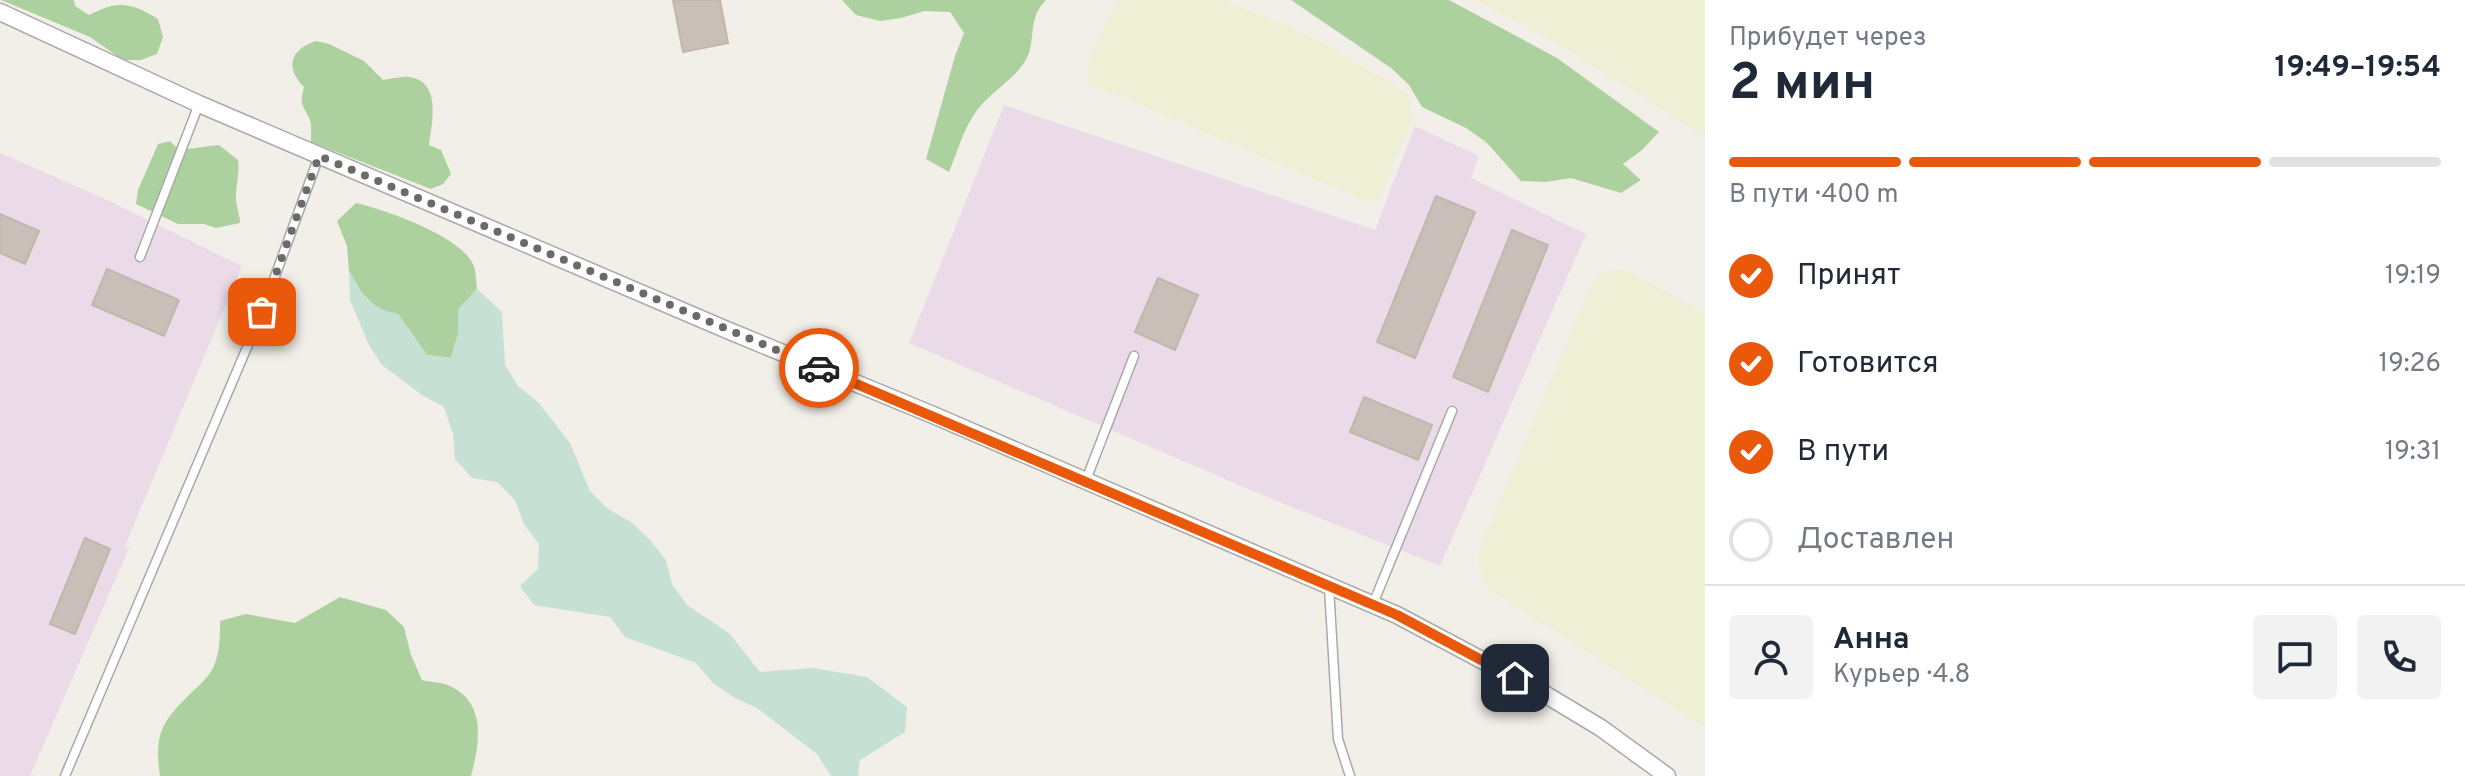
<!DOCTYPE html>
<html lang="ru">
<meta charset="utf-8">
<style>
:root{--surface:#fff;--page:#f2f2f3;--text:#1f2937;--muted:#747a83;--line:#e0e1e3;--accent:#ea580c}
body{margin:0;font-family:Overpass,sans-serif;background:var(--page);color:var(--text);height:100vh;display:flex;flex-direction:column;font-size:30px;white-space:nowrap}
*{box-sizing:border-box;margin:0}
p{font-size:26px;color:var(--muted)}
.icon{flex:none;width:44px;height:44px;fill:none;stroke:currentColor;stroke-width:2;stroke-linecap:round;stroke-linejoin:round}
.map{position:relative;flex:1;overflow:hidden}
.panel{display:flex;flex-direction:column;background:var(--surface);width:760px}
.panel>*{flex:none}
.pin{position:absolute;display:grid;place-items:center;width:68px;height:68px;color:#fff;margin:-34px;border-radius:16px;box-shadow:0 4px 12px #0006}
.courier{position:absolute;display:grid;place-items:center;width:80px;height:80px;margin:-40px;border:6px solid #ea580c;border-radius:50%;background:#fff;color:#222;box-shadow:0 2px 10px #0007}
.headline em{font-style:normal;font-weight:700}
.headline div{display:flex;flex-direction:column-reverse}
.headline{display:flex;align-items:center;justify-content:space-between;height:136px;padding:0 24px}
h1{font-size:52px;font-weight:700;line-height:60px}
.bar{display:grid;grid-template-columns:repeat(4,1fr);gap:12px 8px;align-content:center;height:96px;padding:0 24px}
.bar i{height:10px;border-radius:6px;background:var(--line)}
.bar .on{background:var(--accent)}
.bar p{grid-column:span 4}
.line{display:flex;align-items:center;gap:20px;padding:0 24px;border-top:2px solid var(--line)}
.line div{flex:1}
.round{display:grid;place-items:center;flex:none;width:84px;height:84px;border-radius:8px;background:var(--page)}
ol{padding:0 24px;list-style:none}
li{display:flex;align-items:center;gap:24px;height:88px}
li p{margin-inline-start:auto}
li .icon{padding:8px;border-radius:50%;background:var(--accent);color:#fff;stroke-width:4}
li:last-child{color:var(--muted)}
li i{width:44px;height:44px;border:4px solid var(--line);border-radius:50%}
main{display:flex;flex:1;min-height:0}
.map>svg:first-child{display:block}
</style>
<main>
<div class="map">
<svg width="1705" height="776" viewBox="0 0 1705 776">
<rect width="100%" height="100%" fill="#f2efe9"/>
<g fill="#ebdbe8">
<path d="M1004,105l371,125 40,-104 64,30 -8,22 115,56 -146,332 -166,-66 -365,-157z"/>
<path d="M0,153l103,45 139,68 -117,280 4,2 -99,228h-30z"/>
</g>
<g fill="#eef0d5">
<path d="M1118,0h105l78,31 97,56 10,7 5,23 -33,80 -10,6 -279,-119 -4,-12 2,-14z"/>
<path d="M1475,0h230v137l-143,-91z"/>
<path d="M1615,269l12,1 78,43v415l-214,-138 -8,-10 -3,-11 -2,-15 115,-273 10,-8z"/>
</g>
<g fill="#add19e">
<path d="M1,0h73l1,6 14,9c28,-15 42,-13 69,4l5,18 -6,17 -16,6h-18l-33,-23z"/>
<path d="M842,0h204c-17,17 -11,34 -17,53 -8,23 -37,37 -51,56 -14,18 -20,41 -29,63l-23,-13 29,-103 9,-23 -14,-21 -26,-1 -23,7 -21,3 -24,-6z"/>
<path d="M1291,0h158l108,58 102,74 -17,18 -19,14 18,16 -20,13 -50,-15 -25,4 -25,-1 -35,-39 -20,-14 -44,-21 -13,-22 -18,-17z"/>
<path d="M316,41l13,3 35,17 19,19c8,-1 19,-4 26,-3 33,4 23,47 20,68l12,5 10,24 -8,10 -12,5 -120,-47c0,-6 1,-16 -1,-22 -7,-16 -11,-14 -6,-33 -20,-20 -13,-38 12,-46z"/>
<path d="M170,141l9,9 40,-5 19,15c2,13 -2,23 -2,35 -1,10 4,18 4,28l-24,5 -12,-4h-26l-42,-20 2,-14 20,-46z"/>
<path d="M356,203c29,7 103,32 117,61 3,6 3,18 4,25l-18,20 -1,25 -7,24 -24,-3 -29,-41 -19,-4 -17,-17 -13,-22 -2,-25 -10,-25z"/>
<path d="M340,597l46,13 18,17 7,28 11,25c8,2 18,2 26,5 39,17 32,57 23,91h-311c-6,-41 1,-54 31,-83 7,-6 16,-15 21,-23 8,-16 8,-33 8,-49l26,-7 49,9z"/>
</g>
<path fill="#c6e0d4" d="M349,271c15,25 20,37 49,43l29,41 24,3 7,-24v-25l19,-20 25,23 3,53 13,21 21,17 31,40 20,48 18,18 23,13 19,18 16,20 6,24 15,21 42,28 31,39 53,-4 54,9 40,30 -2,25 -45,28 -2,16h-27l-14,-22 -60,-46 -24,-11 -20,-14 -17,-20 -71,-26 -15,-20 -76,-12 -14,-19 18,-17 1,-25 -15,-20 -9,-24 -18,-18 -25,-4 -17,-19 -2,-25 -9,-27 -22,-12 -40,-30 -13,-20 -19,-45z"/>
<g fill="#c7bfb8" stroke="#c4b6ab" stroke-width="2">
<path d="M673,0h47l8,43 -45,9z"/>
<path d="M1436,196l39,16 -60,146 -38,-16z"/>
<path d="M0,214l39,17 -14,33 -25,-11z"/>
<path d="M1512,230l36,15 -60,147 -35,-15z"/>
<path d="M107,269l72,31 -15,36 -72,-31z"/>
<path d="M1158,278l40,17 -23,55 -40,-18z"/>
<path d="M1364,397l68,28 -14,35 -68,-28z"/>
<path d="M85,538l25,11 -35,85 -25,-10z"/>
</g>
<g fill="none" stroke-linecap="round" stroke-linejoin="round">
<g stroke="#a9a9a9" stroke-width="11">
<g id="lane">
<path d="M140,257l59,-153"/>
<path d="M1086,480l48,-124"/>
<path d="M1329,587l9,152 12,37"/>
<path d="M1373,604l79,-193"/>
<path d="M65,776l197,-464 57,-156"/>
</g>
</g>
<g stroke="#a9a9a9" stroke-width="19">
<path id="street" d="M0,12l199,92 528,226 206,85 464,200 141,75 63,38 66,48"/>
</g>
<use href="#lane" stroke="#fff" stroke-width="8"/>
<use href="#street" stroke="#fff" stroke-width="16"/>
</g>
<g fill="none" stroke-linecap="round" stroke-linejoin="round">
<path stroke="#6b6a68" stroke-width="8" stroke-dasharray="0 14.4" d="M262,312l57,-156 500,212"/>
<path stroke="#ea580c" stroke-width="10" d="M819,368l578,247 118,63"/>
</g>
</svg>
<div class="pin" style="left:262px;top:312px;background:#ea580c"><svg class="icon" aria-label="bag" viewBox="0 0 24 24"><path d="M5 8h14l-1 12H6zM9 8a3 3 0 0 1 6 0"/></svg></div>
<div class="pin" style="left:1515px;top:678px;background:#1f2937"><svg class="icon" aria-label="home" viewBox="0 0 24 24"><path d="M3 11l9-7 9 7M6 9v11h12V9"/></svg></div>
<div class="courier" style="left:819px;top:368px"><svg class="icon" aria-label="car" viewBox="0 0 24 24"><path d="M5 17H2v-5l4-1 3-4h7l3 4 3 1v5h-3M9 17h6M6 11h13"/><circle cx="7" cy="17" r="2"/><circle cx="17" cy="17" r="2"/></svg></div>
</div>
<section class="panel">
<div class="headline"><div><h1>2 мин</h1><p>Прибудет через</p></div><em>19:49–19:54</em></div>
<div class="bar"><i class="on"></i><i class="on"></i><i class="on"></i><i></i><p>В пути · 400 m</p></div>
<ol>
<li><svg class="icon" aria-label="check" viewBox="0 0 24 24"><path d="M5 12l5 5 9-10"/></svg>Принят<p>19:19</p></li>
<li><svg class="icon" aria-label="check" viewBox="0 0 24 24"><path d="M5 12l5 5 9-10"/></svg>Готовится<p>19:26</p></li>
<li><svg class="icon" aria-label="check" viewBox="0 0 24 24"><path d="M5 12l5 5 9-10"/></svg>В пути<p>19:31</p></li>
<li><i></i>Доставлен</li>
</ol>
<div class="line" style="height:144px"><a class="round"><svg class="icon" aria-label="person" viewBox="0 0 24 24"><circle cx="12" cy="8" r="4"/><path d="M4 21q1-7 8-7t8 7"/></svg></a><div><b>Анна</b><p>Курьер · 4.8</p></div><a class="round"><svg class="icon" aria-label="chat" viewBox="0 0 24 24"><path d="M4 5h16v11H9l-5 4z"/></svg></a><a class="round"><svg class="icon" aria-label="phone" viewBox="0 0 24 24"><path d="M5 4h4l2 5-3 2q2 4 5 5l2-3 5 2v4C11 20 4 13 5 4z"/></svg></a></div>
</section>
</main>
